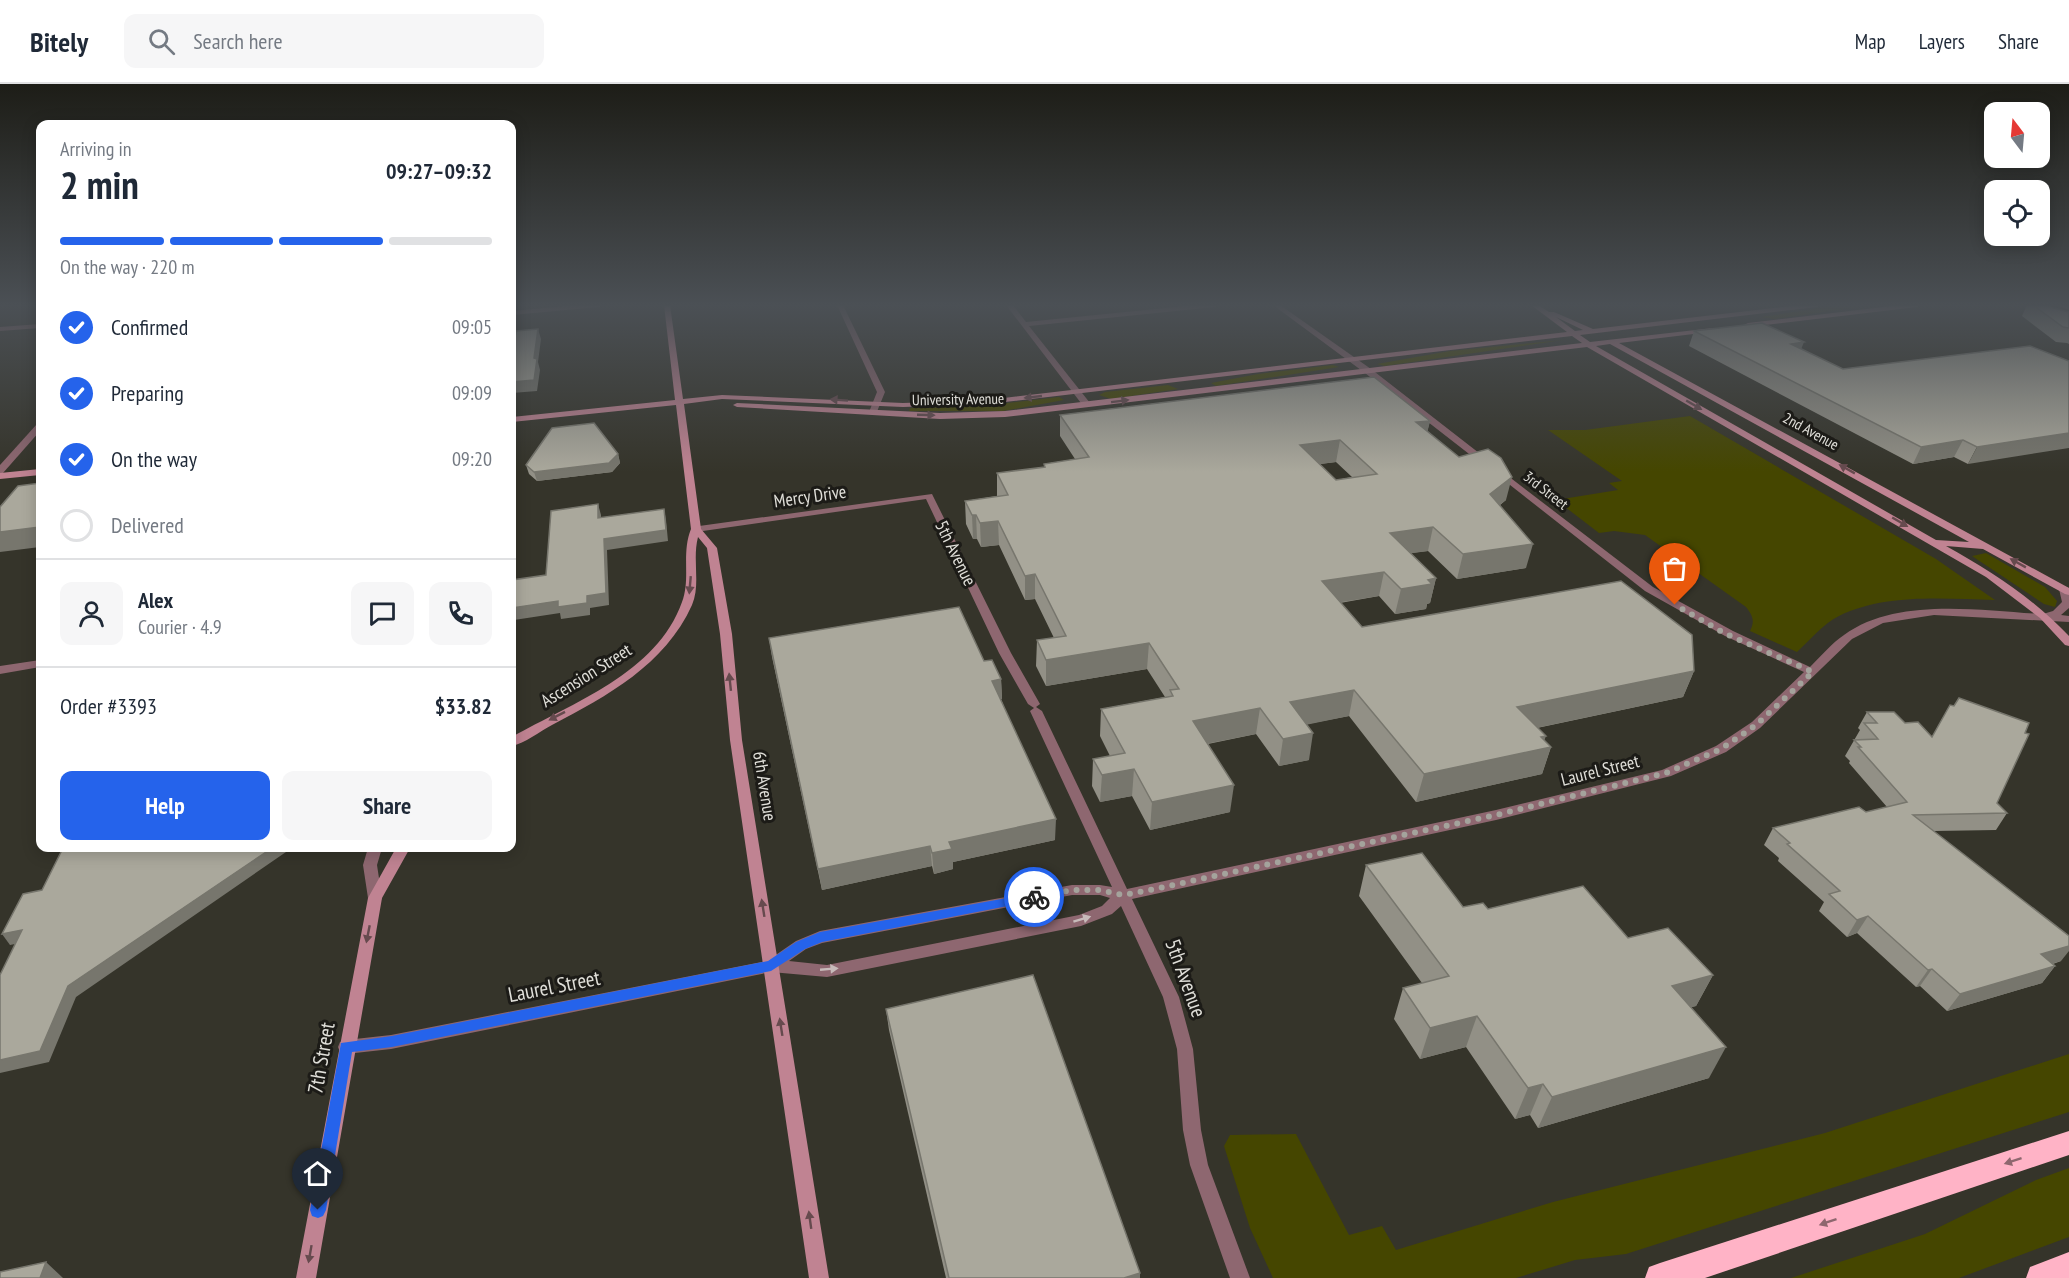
<!DOCTYPE html>
<meta charset="utf-8">
<style>
:root{--surface:#fff;--page:#f6f6f7;--text:#1f2937;--muted:#747a83;--line:#e0e1e3;--accent:#2563eb}
body{margin:0;font-family:"PT Sans Narrow",sans-serif;background:var(--page);color:var(--text);height:100vh;display:flex;flex-direction:column;font-size:22px;white-space:nowrap}
*{box-sizing:border-box;margin:0}
p{font-size:20px;color:var(--muted)}
.icon{flex:none;width:33px;height:33px;fill:none;stroke:currentColor;stroke-width:2;stroke-linecap:round;stroke-linejoin:round}
.map{position:relative;flex:1;overflow:hidden}
.drawer{position:absolute;left:36px;top:36px;width:480px;height:732px;display:flex;flex-direction:column;background:var(--surface);border-radius:12px;box-shadow:0 3px 15px #0003}
.drawer>*{flex:none}
.needle{width:39px;rotate:344deg}
.fabs{position:absolute;left:1984px;top:18px;display:grid;gap:12px}
.fabs a{display:grid;place-items:center;width:66px;height:66px;border-radius:12px;background:var(--surface);box-shadow:0 3px 15px #0003;font-size:30px}
.pin{position:absolute;display:grid;place-items:center;width:51px;height:51px;color:#fff;margin:-62px -26px;border-radius:50% 50% 50% 0;rotate:-45deg;box-shadow:0 0 6px #0007}
.pin .icon{rotate:45deg}
.courier{position:absolute;display:grid;place-items:center;width:60px;height:60px;margin:-30px;border:4px solid #2563eb;border-radius:50%;background:#fff;color:#222;box-shadow:0 2px 8px #0007}
.headline em{font-style:normal;font-weight:800}
.headline div{display:flex;flex-direction:column-reverse}
.headline{display:flex;align-items:center;justify-content:space-between;height:102px;padding:0 24px}
h1{font-size:39px;font-weight:800;line-height:45px}
.bar{display:grid;grid-template-columns:repeat(4,1fr);gap:9px 6px;align-content:center;height:72px;padding:0 24px}
.bar i{height:8px;border-radius:4px;background:var(--line)}
.bar .on{background:var(--accent)}
.bar p{grid-column:span 4}
.line{display:flex;align-items:center;gap:15px;padding:0 24px;border-top:2px solid var(--line)}
.line div{flex:1}
.round{display:grid;place-items:center;flex:none;width:63px;height:63px;border-radius:12px;background:var(--page)}
ol{padding:0 24px;list-style:none}
li{display:flex;align-items:center;gap:18px;height:66px}
li p{margin-inline-start:auto}
li .icon{padding:6px;border-radius:50%;background:var(--accent);color:#fff;stroke-width:4}
li:last-child{color:var(--muted)}
li i{width:33px;height:33px;border:3px solid var(--line);border-radius:50%}
.button{display:flex;gap:12px;margin-top:auto;padding:12px 24px}
.button a{flex:1;height:69px;border-radius:12px;background:var(--accent);color:#fff;font-size:24px;font-weight:800;line-height:69px;text-align:center}
.button a+a{background:var(--page);color:var(--text)}
header{display:flex;align-items:center;gap:36px;box-sizing:border-box;height:84px;padding:0 30px;background:var(--surface);border-bottom:2px solid var(--line)}
header strong{font-size:28px}
nav{display:flex;gap:33px;margin-inline-start:auto;font-size:21px}
.search{width:420px;height:54px;background:var(--page);display:flex;align-items:center;gap:15px;box-sizing:border-box;padding:0 21px;border-radius:12px;color:var(--muted);font-size:22px}
.map>svg:first-child{display:block}
</style>
<header>
<strong>Bitely</strong>
<div class="search"><svg class="icon" aria-label="search" viewBox="0 0 24 24"><circle cx="10" cy="10" r="6"/><path d="M15 15l6 6"/></svg>Search here</div>
<nav><a>Map</a><a>Layers</a><a>Share</a></nav>
</header>
<div class="map">
<svg width="2069" height="1194" viewBox="0 0 2069 1194">
<rect width="100%" height="100%" fill="#35342a"/>
<g fill="#454600">
<path d="M1841,221h31l-98,14 -13,-2z"/>
<path d="M1563,256l-178,26 -8,-2 73,-13z"/>
<path d="M1333,281l6,2 -123,19 -5,-3 47,-9z"/>
<path d="M1168,301l10,4 -67,10 -12,-4 6,-3z"/>
<path d="M1059,313l5,3 -61,11h-94l1,-3 72,-2z"/>
<path d="M1690,332l246,143 59,41c-51,-1 -109,-7 -156,16 -16,8 -29,24 -42,36l-47,-21c5,-10 3,-15 -4,-24l-101,-72 -31,-4 -15,2 -43,-33 62,-10 -9,-7 13,-2 -74,-51h37z"/>
<path d="M1986,469l59,34 12,14 -2,6 -11,-3 -72,-48z"/>
<path d="M2069,970v58l-443,142 -51,6 -59,18h-243l-23,-50 -26,-82 6,-11 66,-1 53,101 33,-9 14,24 157,-48 272,-69z"/>
<path d="M2069,1084v69l-110,41h-168l134,-44 111,-54z"/>
</g>
<g fill="none" stroke-linecap="round" stroke-linejoin="round">
<g fill="#8e6770" fill-rule="evenodd">
<path d="M577,221h25l-3,2 -87,8v-4z"/>
<path d="M837,221h6l42,87 -9,22 -7,-2 8,-20z"/>
<path d="M1006,221h7l13,17 169,-17h23l-3,2 -186,19 61,77 1,2 -4,2h-3z"/>
<path d="M1273,221h7l91,64 117,91v4h-6l-117,-91z"/>
<path d="M2058,221l11,1v4l-10,-4z"/>
<path d="M40,240v4l-40,3v-4z"/>
<path d="M37,340h3v7l-37,42 -3,1v-9z"/>
<path d="M1499,385l154,118 80,44 77,36c11,-11 22,-24 34,-32 53,-39 138,-24 199,-21l10,-3 9,-9 -3,-13 5,-3 5,2v20l-8,7 8,1v6l-135,-7 -51,8 -31,16 -92,89 -34,24 -55,24 -175,44 -364,79 47,98 14,52 8,81 7,35 42,113h-20l-40,-113 -7,-35 -6,-81 -14,-52 -42,-91 -9,8 -31,12 -254,51 -56,-5 -380,77 -45,5 -6,-2 -2,-5 2,-5 6,-2 45,-5 376,-74 29,-20 24,-10 252,-46h28l12,2 -82,-176 4,-3 -6,-4 -29,-51 -73,-154 -230,33 -5,-3 1,-2 240,-33 79,159 29,51 -4,3 6,4 85,178 369,-79 166,-40 54,-24 36,-24 52,-50 -79,-36 -80,-45 -149,-117 -2,-2zM1072,811h28l10,3 -8,8 -23,9 -252,50 -38,-4 17,-12 16,-6z"/>
<path d="M40,576v7l-40,7v-8z"/>
<path d="M368,764h14l-5,17 5,33 -2,4 -5,2 -5,-2 -2,-4 -5,-33z"/>
</g>
<g fill="#c08392" fill-rule="evenodd">
<path d="M664,221h6l13,94 39,-4 181,8 84,-3 580,-68 -36,-27h7l11,7h5l39,17 207,-24h20l-3,2 -237,28 10,7 123,-14v4h-3l-91,11 450,245v7l-4,-1 -82,-45 -37,-3c45,25 87,52 123,90v10l-4,-1 -25,-27 -54,-41 -399,-230 -582,70 -65,2 -203,-12 -4,-2 4,-2 203,10 65,-2 577,-68 -10,-7 -585,68 -84,3 -181,-8 -38,5 17,125 16,19 15,86 10,106 87,538h-20l-79,-538 -10,-106 -13,-86 -9,-11c-6,23 3,47 -6,68 -27,60 -85,91 -140,120 -13,7 -27,18 -40,21v-9c60,-34 145,-64 170,-135 9,-24 -1,-48 9,-73l-15,-124 -164,17v-5l163,-17zM1556,233l27,13 -8,1zM1610,260l359,198 -33,-2 -340,-194z"/>
<path d="M1900,221h20l-3,2 -169,20 -4,-2 4,-2z"/>
<path d="M40,385v6l-40,4v-6z"/>
<path d="M396,764h14l-28,50 -66,380h-20l72,-380z"/>
</g>
<g fill="#ffb3c6" fill-rule="evenodd">
<path d="M2069,1047v24l-364,123h-60l4,-11 11,-4z"/>
<path d="M2069,1168v26h-43l4,-11z"/>
</g>
</g>
<g fill="#929086" fill-rule="evenodd">
<path d="M2027,221h15l27,7v32l-2,-1 -11,-1 -34,-26z"/>
<path d="M1694,247l107,18 42,20 187,-23 -62,118 -14,-7 -41,7 -224,-118z"/>
<path d="M1060,331l370,6 -3,11 79,68 -6,5 26,63 -69,11 -29,-28 -18,2 26,25 -6,25 -3,1 -1,5 -31,5 -16,-18 -39,7 22,24 332,44 -11,26 -146,31 7,12 7,7 -9,27 -126,28 -67,-86 -42,8 2,36 -30,6 -23,-32 -48,10 22,68 -80,18 -18,-34 -32,6 -8,-16 1,-27 17,-3 -10,-20 1,-27 64,-12 -18,-28 -101,17 -10,-20 1,-26 17,-2 -19,-39 -10,1 -26,-55 -18,2 -4,-8h-4l-7,-15 -1,-23 32,-5v-23l47,-6v-3l31,-5 -15,-23zM1336,378l16,15 -16,3 -16,-16z"/>
<path d="M618,370l2,9 -8,9 -75,9 -8,-7 -3,-9z"/>
<path d="M769,554l215,23 17,18 1,20h-1l54,141 -102,22v7l-19,5 -2,-8 -110,24 -50,-233z"/>
<path d="M1950,621l47,98 10,10 -11,17 -62,1 127,130 -8,3 2,2 -13,17 -95,28 -27,-25 -4,1 -59,-54 -10,4 -28,-26 5,-9 -46,-41 1,-3 -15,-13 9,-17 93,-16 21,-5 -38,-44 1,-2 -5,-5 15,-26 -2,-2 9,-16 38,11 27,14z"/>
<path d="M1366,781l97,42 25,2 140,29 85,37 -17,31 -5,1 18,71 -171,50 -8,-13 -15,4 -49,-72 -46,12 -26,-40 9,-31 19,-5 -63,-87z"/>
<path d="M886,925l254,264v5h-194l-57,-248z"/>
</g>
<g fill="#77766d">
<path d="M538,245l3,10 -3,23 2,8 -3,21 -25,2v-11l22,-24z"/>
<path d="M1804,258l-6,15 -7,-13z"/>
<path d="M1430,337l-5,21 -9,-20z"/>
<path d="M2069,349v15l-101,16 9,-17z"/>
<path d="M1340,356l-4,22 -39,5 3,-22z"/>
<path d="M1963,356l-9,17 -41,7 8,-17z"/>
<path d="M618,370l2,9 -8,9 -75,9 -3,-9z"/>
<path d="M1512,393l-6,23 -22,17 6,-23z"/>
<path d="M598,420l3,11v14l-3,-11z"/>
<path d="M664,425l2,11 2,21 -61,9 2,55 -19,3v7l-29,4 -1,-6 -46,7 -2,-7v-5l75,-12 17,-57z"/>
<path d="M972,431h4l1,24h-4z"/>
<path d="M998,437l1,24 -18,2 -1,-24z"/>
<path d="M40,443v20l-40,5v-20z"/>
<path d="M1433,443l-5,24 -43,6 5,-24z"/>
<path d="M1533,460l-7,24 -69,11 6,-25z"/>
<path d="M1384,488l-5,24 -62,10 5,-25z"/>
<path d="M1035,490v25l-10,1v-24z"/>
<path d="M1436,494l-6,25 -3,1 -1,5 -31,5 6,-25 27,-9z"/>
<path d="M1149,559l-2,26 -101,17v-26z"/>
<path d="M1694,587l-11,26 -175,37 9,-27z"/>
<path d="M1001,595l1,20 -9,2 -1,-20z"/>
<path d="M1354,606l-5,26 -63,13 4,-27z"/>
<path d="M1260,624l-4,26 -66,13 3,-26z"/>
<path d="M1313,649l-4,27 -30,6 4,-27z"/>
<path d="M1546,652l-5,13 10,-2 -9,27 -126,28 8,-28z"/>
<path d="M1134,685l-2,27 -32,6 2,-27z"/>
<path d="M1234,701l-4,27 -80,18 2,-28z"/>
<path d="M1056,735l-1,21 -102,22v7l-19,5 -2,-21 17,-11z"/>
<path d="M930,762l2,20 -110,24 -4,-21z"/>
<path d="M272,764h15l-1,4 -210,145 -27,65 -49,11v-13l68,-74z"/>
<path d="M1868,832l-11,17 -10,4 10,-17z"/>
<path d="M22,846l8,11 -20,4 -8,-11z"/>
<path d="M2069,862v5l-8,10 -34,10 14,-17z"/>
<path d="M2055,882l-13,17 -95,28 13,-17z"/>
<path d="M1932,885l-12,17 -4,1 12,-17z"/>
<path d="M1713,891l-17,31 -40,11 16,-31z"/>
<path d="M1477,932l-11,31 -46,12 10,-31z"/>
<path d="M1726,963l-17,31 -171,50 14,-31z"/>
<path d="M1543,1000l-13,31 -15,4 13,-31z"/>
<path d="M46,1178l17,16h-23z"/>
<path d="M1140,1189v5h-16z"/>
</g>
<g fill="#aaa89c" stroke="#77766d" stroke-width="1.5" fill-rule="evenodd">
<path d="M2033,221h9l27,7v16l-6,-1z"/>
<path d="M1762,239l42,19 -13,2 52,25 187,-23 39,15v72l-92,14 -14,-7 -42,7 -227,-116z"/>
<path d="M538,245l-4,29 3,1 -3,21 -22,2v-25l4,-26z"/>
<path d="M1374,293l56,44 -14,1 43,35 29,-8 13,9 11,19 -22,17 43,50 -70,10 -30,-27 -43,6 46,45 -8,2 4,4 -31,5 -17,-17 -62,9 40,46 259,-46 71,54 2,36 -177,36 29,29 -5,1 10,10 -127,27 -70,-84 -64,12 23,31 -30,6 -23,-31 -67,13 41,64 -82,17 -18,-33 -32,6 -9,-16 32,-6 -24,-44 72,-13 -3,-6 9,-1 -30,-46 -103,17 -9,-20 29,-4 -31,-62 -10,2 -27,-55 -18,2 -4,-8h-4l-7,-14 43,-6 -11,-22 48,-6 -1,-3 45,-7 -29,-42zM1340,356l37,34 -41,6 -36,-35z"/>
<path d="M594,339l24,31 -9,9 -75,9 -8,-7 26,-37z"/>
<path d="M40,399v44l-40,5v-25l18,-21z"/>
<path d="M598,420v14l66,-9 2,21 -62,9 2,54 -19,3v7l-29,4v-6l-46,7v-28l34,-5 5,-64z"/>
<path d="M959,523l25,54 8,-1 9,19 -9,2 64,138 -107,23 3,7 -20,4 -2,-7 -112,23 -49,-231z"/>
<path d="M1959,614l70,25 -4,10 4,1 -32,69 10,10 -94,2 156,121v10l-28,8 14,12 -95,28 -28,-25 -4,1 -60,-54 -11,4 -28,-26 11,-3 -53,-47 3,-1 -17,-15 86,-21 7,5 41,-10 -49,-55h3l-7,-7 24,-1 -14,-16h13l-10,-11h27l11,11 13,-1 14,15 18,-32 4,1z"/>
<path d="M63,764h209l-204,138 -28,65 -40,9v-85l22,-45 -20,4 21,-40 19,-4z"/>
<path d="M1422,769l41,54 20,-4 5,6 95,-23 45,52 40,-10 45,47 -41,11 54,61 -174,50 -9,-13 -15,4 -51,-72 -47,12 -27,-40 46,-12 -83,-111z"/>
<path d="M1033,891l107,298 -16,5h-175l-63,-269z"/>
<path d="M46,1178l-6,16h-40v-6z"/>
</g>
<defs><path id="oneway-solid" d="M-6-.8H1V-3.2L6.5 0L1 3.2V.8H-6Z" transform="scale(1.5)"/></defs>
<g fill="#664a4e">
<use href="#oneway-solid" transform="translate(1033 313) rotate(174)"/>
<use href="#oneway-solid" transform="translate(839 316) rotate(-176)"/>
<use href="#oneway-solid" transform="translate(1120 317) rotate(-7)"/>
<use href="#oneway-solid" transform="translate(1694 321) rotate(30)"/>
<use href="#oneway-solid" transform="translate(926 331) rotate(2)"/>
<use href="#oneway-solid" transform="translate(1847 385) rotate(-151)"/>
<use href="#oneway-solid" transform="translate(1900 438) rotate(30)"/>
<use href="#oneway-solid" transform="translate(2018 479) rotate(-151)"/>
<use href="#oneway-solid" transform="translate(690 501) rotate(95)"/>
<use href="#oneway-solid" transform="translate(730 598) rotate(-96)"/>
<use href="#oneway-solid" transform="translate(557 632) rotate(153)"/>
<use href="#oneway-solid" transform="translate(763 824) rotate(-99)"/>
<use href="#oneway-solid" transform="translate(368 850) rotate(101)"/>
<use href="#oneway-solid" transform="translate(781 943) rotate(-99)"/>
<use href="#oneway-solid" transform="translate(810 1136) rotate(-98)"/>
<use href="#oneway-solid" transform="translate(310 1170) rotate(100)"/>
</g>
<g fill="#c7bbba">
<use href="#oneway-solid" transform="translate(1082 835) rotate(-17)"/>
<use href="#oneway-solid" transform="translate(829 885) rotate(-5)"/>
</g>
<g fill="#8e676e">
<use href="#oneway-solid" transform="translate(2013 1077) rotate(162)"/>
<use href="#oneway-solid" transform="translate(1828 1138) rotate(161)"/>
</g>
<linearGradient id="sky" x2="0" y2="1"><stop stop-color="#1d1d17"/><stop offset="0.57" stop-color="#4b5055"/><stop offset="1" stop-color="#4b5055" stop-opacity="0"/></linearGradient>
<rect width="2069" height="388" fill="url(#sky)"/>
<path fill="#2563eb" d="M1034,809l4,1v6l-216,42 -17,7 -34,22 -379,76 -40,5 -26,158 -3,6 -5,2 -6,-2 -2,-6 31,-167 51,-7 376,-75 28,-19 24,-10z"/>
<g fill="none" stroke-linecap="round" stroke-linejoin="round">
<path stroke="#a4a39c" stroke-width="6" stroke-dasharray="0 10.8" d="M1034,813l38,-7h28l23,5 27,-5 346,-75 170,-42 55,-24 35,-24 57,-53 -87,-38 -51,-29"/>
</g>
<g text-anchor="middle" dominant-baseline="central" stroke-width="6" stroke-linejoin="round" paint-order="stroke">
<g font-size="15" fill="#e0dfd9" stroke="#1c1b17">
<text transform="translate(958 315) rotate(-1)">University Avenue</text>
<text transform="translate(1811 347) rotate(29)">2nd Avenue</text>
<text transform="translate(1546 406) rotate(38)">3rd Street</text>
</g>
<g font-size="18" fill="#e0dfd9" stroke="#1c1b17">
<text transform="translate(810 412) rotate(-8)">Mercy Drive</text>
<text transform="translate(956 469) rotate(64)">5th Avenue</text>
<text transform="translate(586 591) rotate(-32)">Ascension Street</text>
<text transform="translate(1600 686) rotate(-14)">Laurel Street</text>
<text transform="translate(765 702) rotate(81)">6th Avenue</text>
</g>
<g font-size="21" fill="#e0dfd9" stroke="#1c1b17">
<text transform="translate(1186 894) rotate(70)">5th Avenue</text>
<text transform="translate(554 902) rotate(-11)">Laurel Street</text>
<text transform="translate(321 974) rotate(-80)">7th Street</text>
</g>
</g>
</svg>
<div class="fabs">
<a><svg class="needle" viewBox="-14 -14 28 28"><path d="M0-13l5 13h-10z" fill="#e53935"/><path d="M0 13l5-13h-10z" fill="#747a83"/></svg></a>
<a><svg class="icon" aria-label="locate" viewBox="0 0 24 24"><circle cx="12" cy="12" r="6"/><path d="M12 2v4M12 18v4M2 12h4M18 12h4"/></svg></a>
</div>
<div class="pin" style="left:1675px;top:521px;background:#ea580c"><svg class="icon" aria-label="bag" viewBox="0 0 24 24"><path d="M5 8h14l-1 12H6zM9 8a3 3 0 0 1 6 0"/></svg></div>
<div class="pin" style="left:318px;top:1126px;background:#1f2937"><svg class="icon" aria-label="home" viewBox="0 0 24 24"><path d="M3 11l9-7 9 7M6 9v11h12V9"/></svg></div>
<div class="courier" style="left:1034px;top:813px"><svg class="icon" aria-label="bike" viewBox="0 0 24 24"><circle cx="6" cy="16" r="4"/><circle cx="18" cy="16" r="4"/><path d="M6 16l4-8h5l3 8M10 8l3 8H6M13 5h3"/></svg></div>
<section class="drawer">
<div class="headline"><div><h1>2 min</h1><p>Arriving in</p></div><em>09:27–09:32</em></div>
<div class="bar"><i class="on"></i><i class="on"></i><i class="on"></i><i></i><p>On the way · 220 m</p></div>
<ol>
<li><svg class="icon" aria-label="check" viewBox="0 0 24 24"><path d="M5 12l5 5 9-10"/></svg>Confirmed<p>09:05</p></li>
<li><svg class="icon" aria-label="check" viewBox="0 0 24 24"><path d="M5 12l5 5 9-10"/></svg>Preparing<p>09:09</p></li>
<li><svg class="icon" aria-label="check" viewBox="0 0 24 24"><path d="M5 12l5 5 9-10"/></svg>On the way<p>09:20</p></li>
<li><i></i>Delivered</li>
</ol>
<div class="line" style="height:108px"><a class="round"><svg class="icon" aria-label="person" viewBox="0 0 24 24"><circle cx="12" cy="8" r="4"/><path d="M4 21q1-7 8-7t8 7"/></svg></a><div><b>Alex</b><p>Courier · 4.9</p></div><a class="round"><svg class="icon" aria-label="chat" viewBox="0 0 24 24"><path d="M4 5h16v11H9l-5 4z"/></svg></a><a class="round"><svg class="icon" aria-label="phone" viewBox="0 0 24 24"><path d="M5 4h4l2 5-3 2q2 4 5 5l2-3 5 2v4C11 20 4 13 5 4z"/></svg></a></div>
<div class="line" style="height:78px"><div>Order #3393</div><b>$33.82</b></div>
<div class="button"><a>Help</a><a>Share</a></div>
</section>
</div>
